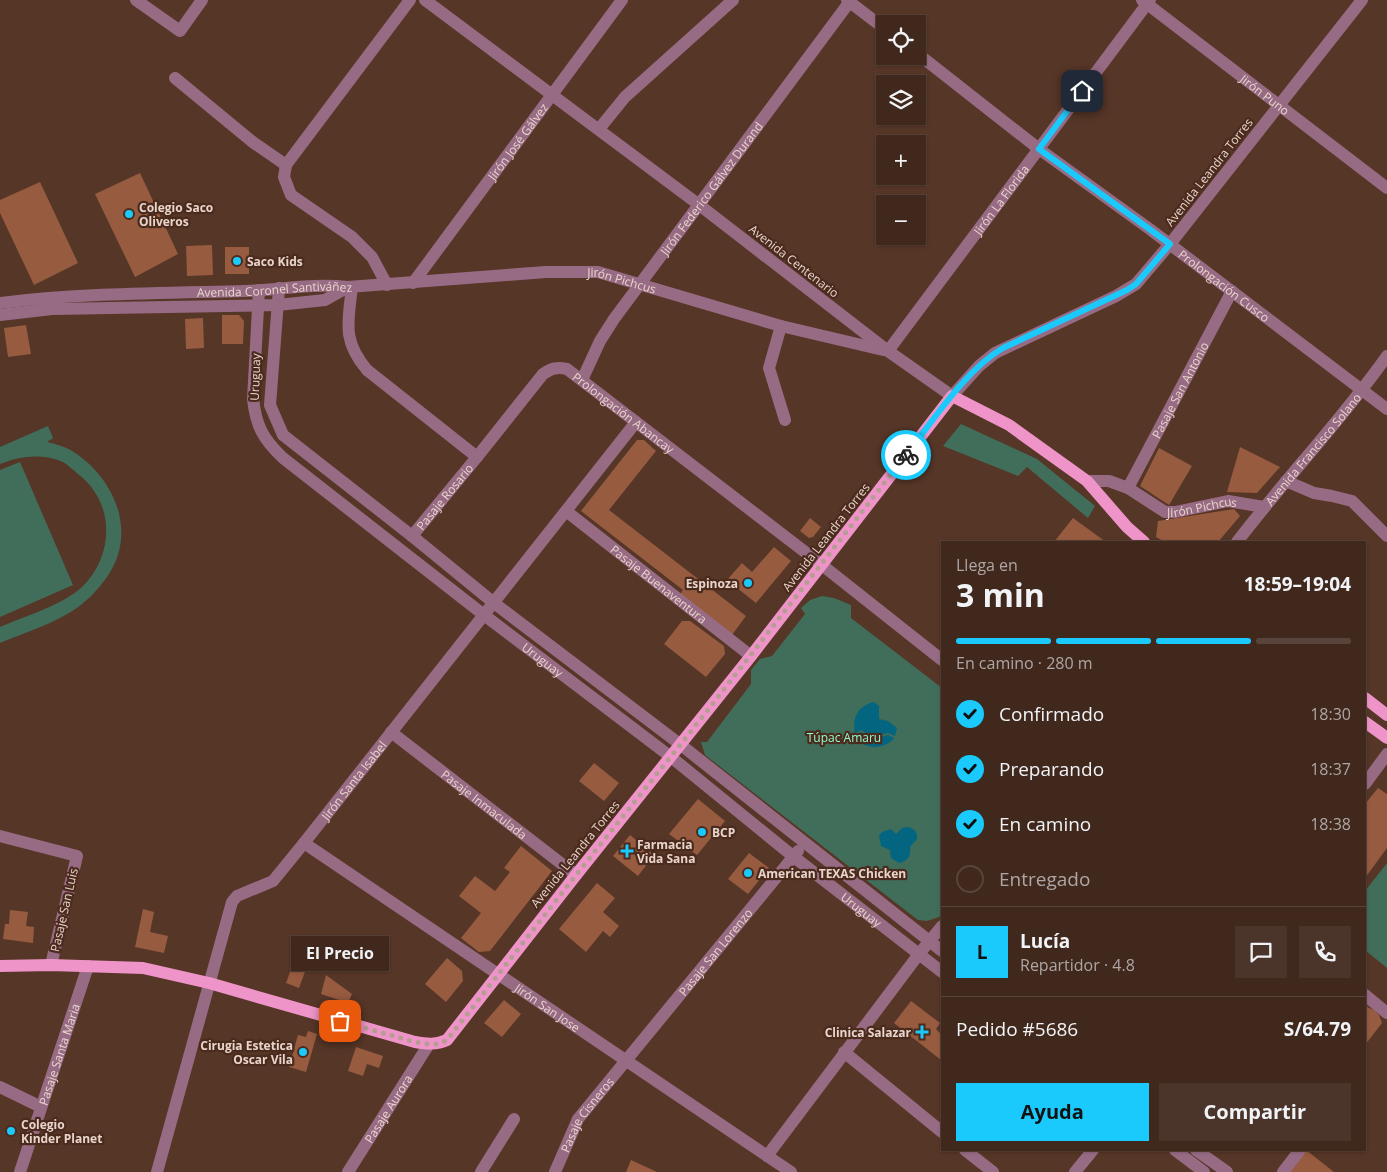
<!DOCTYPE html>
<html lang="es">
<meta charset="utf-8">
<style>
:root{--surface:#40281d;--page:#4b342a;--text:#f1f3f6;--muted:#aea6a4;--line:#59443b;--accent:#1acafc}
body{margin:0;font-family:"Open Sans",sans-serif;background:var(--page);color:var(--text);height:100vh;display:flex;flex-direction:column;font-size:19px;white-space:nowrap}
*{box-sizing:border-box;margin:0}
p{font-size:16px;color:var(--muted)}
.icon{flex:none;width:28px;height:28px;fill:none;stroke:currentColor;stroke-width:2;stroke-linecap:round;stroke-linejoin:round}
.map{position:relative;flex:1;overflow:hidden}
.side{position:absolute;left:941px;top:541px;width:425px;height:610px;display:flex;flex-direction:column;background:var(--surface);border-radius:0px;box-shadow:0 1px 4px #0004,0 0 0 1px var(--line)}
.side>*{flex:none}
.buttons{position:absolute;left:876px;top:15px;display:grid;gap:10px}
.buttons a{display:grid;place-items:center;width:50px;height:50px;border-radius:0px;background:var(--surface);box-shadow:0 1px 4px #0004,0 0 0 1px var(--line);font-size:25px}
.pin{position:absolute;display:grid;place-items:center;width:42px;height:42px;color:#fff;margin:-21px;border-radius:10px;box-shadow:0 2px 8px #0006}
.courier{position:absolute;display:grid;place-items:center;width:50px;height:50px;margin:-25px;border:4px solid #1acafc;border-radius:50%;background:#fff;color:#222;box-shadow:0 1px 6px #0007}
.bubble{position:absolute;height:35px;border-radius:0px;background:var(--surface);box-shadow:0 1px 4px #0004,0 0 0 1px var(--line);font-size:16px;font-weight:700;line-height:35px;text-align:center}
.head em{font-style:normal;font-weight:700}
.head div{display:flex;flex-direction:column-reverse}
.head{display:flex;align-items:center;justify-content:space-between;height:85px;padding:0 15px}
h1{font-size:32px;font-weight:700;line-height:38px}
.bar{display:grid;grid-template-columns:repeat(4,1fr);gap:8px 5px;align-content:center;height:60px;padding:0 15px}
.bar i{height:6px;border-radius:4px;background:var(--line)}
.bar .selected{background:var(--accent)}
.bar p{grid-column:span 4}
.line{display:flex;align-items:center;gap:12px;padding:0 15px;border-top:1px solid var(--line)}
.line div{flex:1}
.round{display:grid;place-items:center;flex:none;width:52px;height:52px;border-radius:0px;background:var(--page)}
ol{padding:0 15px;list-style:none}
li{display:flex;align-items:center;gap:15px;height:55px}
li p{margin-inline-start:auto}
li .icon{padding:5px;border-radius:50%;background:var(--accent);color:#111;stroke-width:4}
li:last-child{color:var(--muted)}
li i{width:28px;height:28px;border:2px solid var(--line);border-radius:50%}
.cta{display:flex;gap:10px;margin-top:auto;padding:10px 15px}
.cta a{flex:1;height:58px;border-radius:0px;background:var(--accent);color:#111;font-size:20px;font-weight:700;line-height:58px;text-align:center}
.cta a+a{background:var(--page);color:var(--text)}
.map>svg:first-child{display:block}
</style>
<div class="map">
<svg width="1387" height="1172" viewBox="0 0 1387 1172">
<rect width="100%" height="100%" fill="#563627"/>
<g fill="#416e5b">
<path d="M961,424l76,35 58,47 -7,12 -61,-51 -9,9 -75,-30z"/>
<path d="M48,426l5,12 -6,4c8,2 17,4 25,9 33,20 57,61 47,100 -4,17 -16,33 -28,45 -24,24 -60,34 -91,47v-16c25,-11 61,-21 82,-40 33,-32 33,-85 -4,-113 -5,-4 -10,-9 -15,-12 -20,-9 -44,-6 -63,2v-17z"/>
<path d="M20,462l53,123 -73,32v-147z"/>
<path d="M822,596l12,2 17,7v13l91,70v228l-15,5 -9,-1 -213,-165 -4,-13h6l44,-58v-14l9,-11 12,-3 33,-42 -4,-6 9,-8z"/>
<path d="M1387,863v105l-22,-18v-59z"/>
</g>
<g fill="#036580">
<path d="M874,702l5,4v13l9,2 9,7 -2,8 -7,-3 -15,4 -12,-7 -6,3c-3,-16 3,-27 19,-31z"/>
<path d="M861,732l13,7 14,-4 6,3 -1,2c-11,9 -22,9 -34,2l-3,-7z"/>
<path d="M907,827c7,1 11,5 10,12l-7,8c1,9 -2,14 -11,16l-8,-5 -1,-8 -9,-4 -2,-10 3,-4 9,-3 5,5 6,-6z"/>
</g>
<g fill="#975b40">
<path d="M140,173l38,81 -43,23 -40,-83z"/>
<path d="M40,182l38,81 -44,22 -34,-72v-13z"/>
<path d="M212,245l1,30 -26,1 -1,-30z"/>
<rect x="225" y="247" width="24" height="27"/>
<path d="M222,315h17l5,6 -1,23h-21z"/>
<path d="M203,318l1,30 -18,1 -1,-30z"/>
<path d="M26,325l5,29 -23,3 -4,-29z"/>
<path d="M637,440h7l12,11 -47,59 137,106 -14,19 -52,-41 3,-4 -102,-79z"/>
<path d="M1240,447l40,20 -23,26 -30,-1z"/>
<path d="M1159,448l33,18 -23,39 -29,-19z"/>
<path d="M1234,509l6,7 -22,26h-53l-9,-5 2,-16z"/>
<path d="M810,518l11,9 -8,10 -4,1 -9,-7z"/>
<path d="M1073,518l33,24h-52z"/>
<path d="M774,547l17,14 -35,42 -29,-23 15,-17 10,9z"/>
<path d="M682,621h8l34,25 1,8 -19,23 -42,-33z"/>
<path d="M594,763l25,20 -15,18 -25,-20z"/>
<path d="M1378,788l9,6v54l-22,30v-74z"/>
<path d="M698,799l27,22 -28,34 -28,-21z"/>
<path d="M630,835l24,20 -16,21 -25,-20z"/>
<path d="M521,846l31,25 -62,80 -11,1 -18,-14 20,-25 -22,-17 16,-20 20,15 15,-19 -6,-4z"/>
<path d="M749,853l20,15 -21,26 -20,-15z"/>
<path d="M597,883l18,15 -12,14 16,14 -9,11 -7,-6 -17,21 -27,-23z"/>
<path d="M143,909l11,3 -4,20 18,4 -4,17 -29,-6z"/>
<path d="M10,910l18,2 -2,14 8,1 -1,16 -30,-4 2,-15h4z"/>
<path d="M297,953l13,5 -11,30 -13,-5z"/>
<path d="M447,958l15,13 1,10 -17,21 -21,-18z"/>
<path d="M326,975l26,19 -4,9 -27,-9z"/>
<path d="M504,1000l17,14 -19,23 -18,-14z"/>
<path d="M911,1001l29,22 -4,6 6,6 -1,25 -47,-37z"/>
<path d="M1365,1006l9,4 5,5 3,8 -17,22z"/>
<path d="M308,1031l9,3 -11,38 -17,-5 9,-32 8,2z"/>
<path d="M356,1047l27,9 -4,12 -12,-4 -4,12 -15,-5z"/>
<path d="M1306,1150l28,22h-45z"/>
<path d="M631,1160l26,12h-31z"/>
</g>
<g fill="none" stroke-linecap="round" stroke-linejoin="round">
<g stroke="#986b84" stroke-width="12">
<path d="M136,0l44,31 22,-31"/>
<path d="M425,0l273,204 190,147 64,45 27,-30 16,-13 121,-57 20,-12 34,-40 192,-244"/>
<path d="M847,0l38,29"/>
<path id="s1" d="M1142,0l245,188"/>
<path id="s2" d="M918,54l121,95 112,81 236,179"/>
<path d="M175,78l79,65 32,22"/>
<path d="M599,129l26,-32 108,-97"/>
<path id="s3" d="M413,283l209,-283"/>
<path d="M387,285l-15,-28 -20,-20 -61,-42 -7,-18 2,-12 124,-165"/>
<path id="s4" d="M352,287c-4,36 -10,53 15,83l110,87 66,-83c9,-6 14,-7 24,-5l255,196 120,95"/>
<path d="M279,288l-9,117 13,30 129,101 82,67 187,142 261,206"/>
<path id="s5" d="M259,290l-6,109c3,27 10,40 30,59l201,157 187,142 123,100 148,115"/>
<path id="s6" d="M0,303c81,-10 163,-10 245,-12 34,-1 68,-8 103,-4l198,-15h52l183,54 102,24"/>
<path d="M0,315l52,-6 226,-4 47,-5 23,-13"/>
<path d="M781,326l-12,42 16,52"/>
<path id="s7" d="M888,351l262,-351"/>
<path id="s8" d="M582,380l18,-39 14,-22 237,-319"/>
<path id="s9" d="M1087,481h22l19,7 37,24h10l53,-11 36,6"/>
<path d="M1286,481l28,12 18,3 20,5 35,35"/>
<path id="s10" d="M1128,488l104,-197"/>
<path id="s11" d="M566,511l185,145"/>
<path id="s12" d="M412,536l65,-79"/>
<path id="s13" d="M1237,542c48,-63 104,-121 150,-186"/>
<path id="s14" d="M391,732l185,143"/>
<path d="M1365,784l22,-30"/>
<path d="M0,836l77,20 -26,109"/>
<path id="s15" d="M304,843l487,329"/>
<path d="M1365,995l22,18"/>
<path d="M844,1052l98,80"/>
<path d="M0,1087l41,20"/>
<path d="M965,1150l28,22"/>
<path d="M1175,1150l29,22"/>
<path d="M1196,1150l31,22"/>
<path d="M767,1156l152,-202 23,-28"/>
<path id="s16" d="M20,1172l68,-206"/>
<path id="s17" d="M157,1172l75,-270 5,-6 36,-15 31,-38 332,-421"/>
<path id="s18" d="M348,1172l81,-128"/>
<path d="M481,1172l33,-53"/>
<path id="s19" d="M555,1172l23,-53 220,-268"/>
<path d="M1075,1172l18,-22"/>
<path d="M1283,1172l17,-22"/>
</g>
<g stroke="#ef94c8" stroke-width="12">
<path d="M1365,698l22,17"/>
<path d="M1365,722l22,16"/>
<path d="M0,966l51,-1 92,3 66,15 206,59c12,2 21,3 32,-2l129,-165 175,-219 201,-260 57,29 78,56 40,46 17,15"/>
</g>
</g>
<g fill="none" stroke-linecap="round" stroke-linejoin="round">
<path stroke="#b69d92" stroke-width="5" stroke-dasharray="0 9" d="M340,1021l75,21 14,2h10l8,-4 129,-165 128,-160 202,-260"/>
<path stroke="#1acafc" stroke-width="6" d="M906,455c27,-34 59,-85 97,-107l124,-58 9,-6 34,-40 -131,-95 43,-58"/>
</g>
<g fill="#1acafc" stroke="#4b2b1d" stroke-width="2">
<circle cx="129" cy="214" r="5"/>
<circle cx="237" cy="261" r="5"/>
<circle cx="748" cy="583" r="5"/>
<circle cx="702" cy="832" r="5"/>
<path d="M624.5 843.5h5v5h5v5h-5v5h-5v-5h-5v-5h5z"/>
<circle cx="748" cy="873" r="5"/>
<path d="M919.5 1024.5h5v5h5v5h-5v5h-5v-5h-5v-5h5z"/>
<circle cx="303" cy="1052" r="5"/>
<circle cx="11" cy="1131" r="5"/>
</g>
<g text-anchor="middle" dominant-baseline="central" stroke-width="4.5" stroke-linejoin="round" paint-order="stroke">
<g font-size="12" fill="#e9d5cc" stroke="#4b2b1d">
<text stroke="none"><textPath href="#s1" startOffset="155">Jirón Puno</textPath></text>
<text stroke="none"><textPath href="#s3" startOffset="176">Jirón José Gálvez</textPath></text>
<text transform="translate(1209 172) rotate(-52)">Avenida Leandra Torres</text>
<text stroke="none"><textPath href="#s8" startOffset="232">Jirón Federico Gálvez Durand</textPath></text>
<text stroke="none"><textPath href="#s7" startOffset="189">Jirón La Florida</textPath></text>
<text transform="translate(794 261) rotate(38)">Avenida Centenario</text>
<text stroke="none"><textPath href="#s6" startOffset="624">Jirón Pichcus</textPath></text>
<text stroke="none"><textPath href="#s2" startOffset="384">Prolongación Cusco</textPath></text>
<text stroke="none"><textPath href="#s6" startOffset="275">Avenida Coronel Santiváñez</textPath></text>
<text transform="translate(255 377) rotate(-88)">Uruguay</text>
<text stroke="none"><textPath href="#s10" startOffset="111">Pasaje San Antonio</textPath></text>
<text stroke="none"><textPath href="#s4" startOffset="431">Prolongación Abancay</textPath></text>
<text stroke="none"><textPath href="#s13" startOffset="120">Avenida Francisco Solano</textPath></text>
<text stroke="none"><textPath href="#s12" startOffset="51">Pasaje Rosario</textPath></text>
<text stroke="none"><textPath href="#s9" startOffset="124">Jirón Pichcus</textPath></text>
<text transform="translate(826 537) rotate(-52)">Avenida Leandra Torres</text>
<text stroke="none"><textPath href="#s11" startOffset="118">Pasaje Buenaventura</textPath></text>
<text stroke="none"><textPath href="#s5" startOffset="506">Uruguay</textPath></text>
<text stroke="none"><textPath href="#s17" startOffset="456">Jirón Santa Isabel</textPath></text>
<text stroke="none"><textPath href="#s14" startOffset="118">Pasaje Inmaculada</textPath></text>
<text transform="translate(575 854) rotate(-51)">Avenida Leandra Torres</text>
<text transform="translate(64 910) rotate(-77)">Pasaje San Luis</text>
<text stroke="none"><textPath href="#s5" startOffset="911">Uruguay</textPath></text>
<text stroke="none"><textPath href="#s19" startOffset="274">Pasaje San Lorenzo</textPath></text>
<text stroke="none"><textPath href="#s15" startOffset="294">Jirón San Jose</textPath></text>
<text stroke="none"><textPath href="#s16" startOffset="124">Pasaje Santa Maria</textPath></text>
<text stroke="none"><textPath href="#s18" startOffset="75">Pasaje Aurora</textPath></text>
<text stroke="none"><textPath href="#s19" startOffset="66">Pasaje Cisneros</textPath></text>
</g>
<g font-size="12" font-weight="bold" fill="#e9d5cc" stroke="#4b2b1d" text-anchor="start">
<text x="139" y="207">Colegio Saco<tspan x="139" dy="14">Oliveros</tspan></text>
<text x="247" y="261">Saco Kids</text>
<text x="738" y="583" text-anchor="end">Espinoza</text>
<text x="712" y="832">BCP</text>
<text x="637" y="844">Farmacia<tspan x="637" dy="14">Vida Sana</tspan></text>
<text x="758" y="873">American TEXAS Chicken</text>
<text x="911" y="1032" text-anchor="end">Clinica Salazar</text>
<text x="293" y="1045" text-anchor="end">Cirugia Estetica<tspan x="293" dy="14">Oscar Vila</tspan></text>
<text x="21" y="1124">Colegio<tspan x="21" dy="14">Kinder Planet</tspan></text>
</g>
<g font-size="12" fill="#90facd" stroke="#4b2b1d">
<text x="844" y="737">Túpac Amaru</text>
</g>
</g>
</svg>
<div class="buttons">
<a><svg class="icon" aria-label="locate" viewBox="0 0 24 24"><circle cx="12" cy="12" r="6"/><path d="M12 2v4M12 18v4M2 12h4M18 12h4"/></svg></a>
<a><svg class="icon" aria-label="layers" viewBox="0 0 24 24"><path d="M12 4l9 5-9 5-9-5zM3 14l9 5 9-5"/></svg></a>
<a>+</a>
<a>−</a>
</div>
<div class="pin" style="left:340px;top:1021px;background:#ea580c"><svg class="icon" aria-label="bag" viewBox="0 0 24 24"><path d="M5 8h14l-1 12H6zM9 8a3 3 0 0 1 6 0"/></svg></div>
<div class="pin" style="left:1082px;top:91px;background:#1f2937"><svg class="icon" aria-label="home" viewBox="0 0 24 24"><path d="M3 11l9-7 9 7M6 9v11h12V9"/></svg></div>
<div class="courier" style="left:906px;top:455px"><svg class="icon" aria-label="bike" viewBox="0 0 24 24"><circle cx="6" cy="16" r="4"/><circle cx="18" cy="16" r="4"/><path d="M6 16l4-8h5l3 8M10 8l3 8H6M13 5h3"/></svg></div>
<div class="bubble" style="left:291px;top:936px;width:98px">El Precio</div>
<section class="side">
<div class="head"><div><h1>3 min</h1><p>Llega en</p></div><em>18:59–19:04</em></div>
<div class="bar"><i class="selected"></i><i class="selected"></i><i class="selected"></i><i></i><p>En camino · 280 m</p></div>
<ol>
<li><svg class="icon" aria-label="check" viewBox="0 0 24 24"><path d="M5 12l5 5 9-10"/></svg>Confirmado<p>18:30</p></li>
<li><svg class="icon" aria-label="check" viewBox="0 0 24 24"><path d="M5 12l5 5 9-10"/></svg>Preparando<p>18:37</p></li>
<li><svg class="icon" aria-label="check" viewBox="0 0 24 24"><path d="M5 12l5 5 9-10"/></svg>En camino<p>18:38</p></li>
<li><i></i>Entregado</li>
</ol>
<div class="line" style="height:90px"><b class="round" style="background:var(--accent);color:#111">L</b><div><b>Lucía</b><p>Repartidor · 4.8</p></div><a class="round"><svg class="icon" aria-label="chat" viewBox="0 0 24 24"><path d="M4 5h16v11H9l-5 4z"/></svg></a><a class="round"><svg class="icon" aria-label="phone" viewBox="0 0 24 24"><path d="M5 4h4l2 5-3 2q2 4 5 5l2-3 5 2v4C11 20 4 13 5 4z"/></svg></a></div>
<div class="line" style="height:65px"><div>Pedido #5686</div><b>S/64.79</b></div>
<div class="cta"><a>Ayuda</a><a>Compartir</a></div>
</section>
</div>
